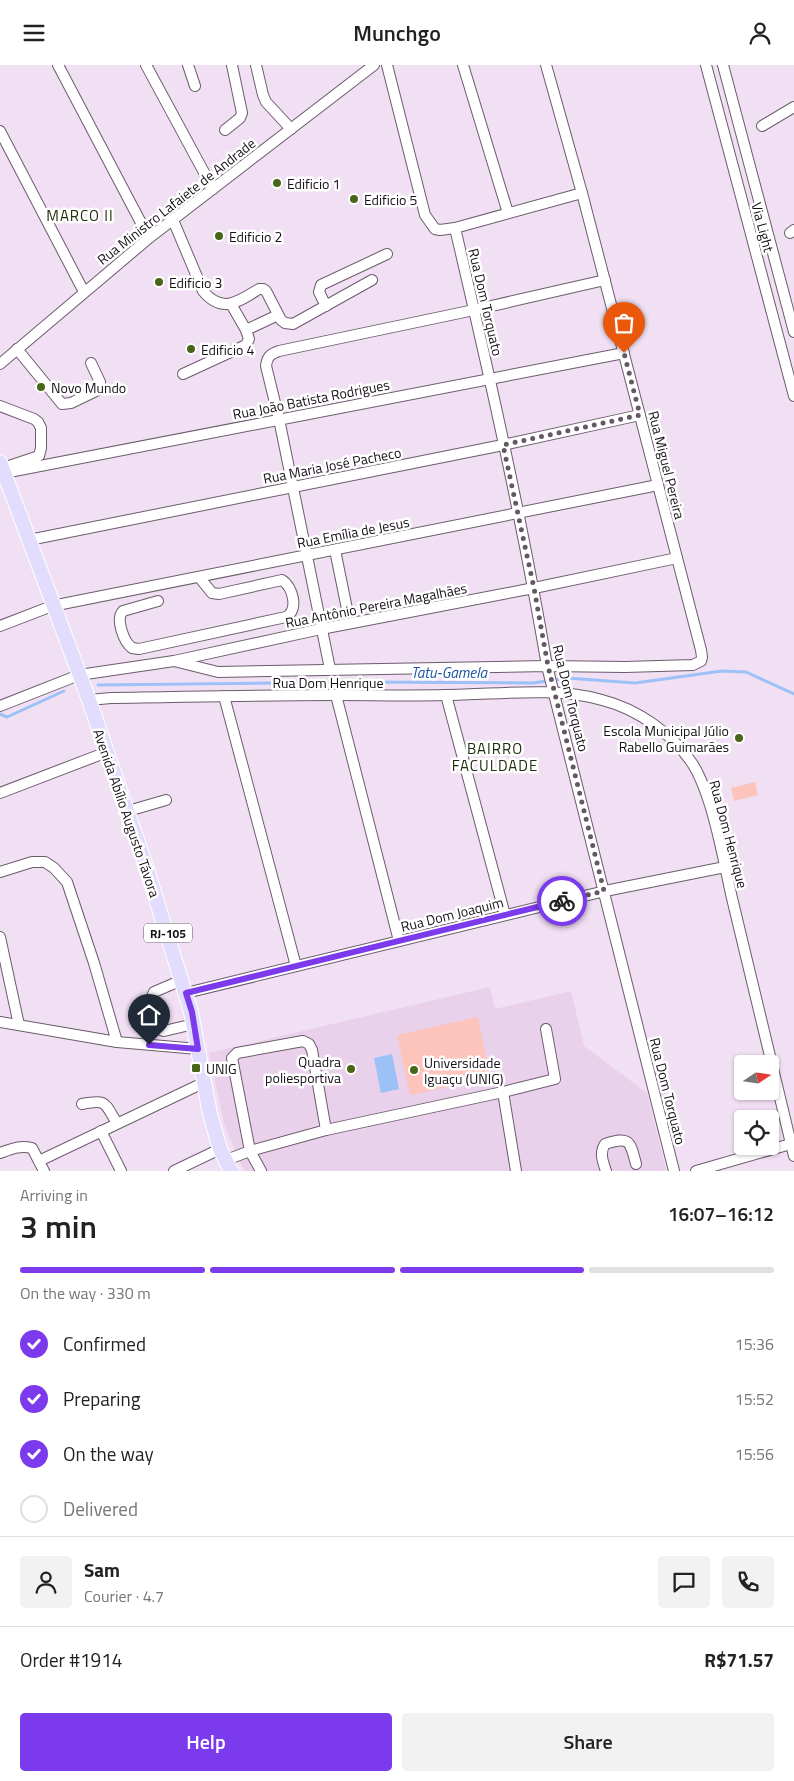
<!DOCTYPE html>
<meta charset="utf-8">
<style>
:root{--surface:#fff;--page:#f2f2f2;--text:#222;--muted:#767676;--line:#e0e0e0;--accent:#7c3aed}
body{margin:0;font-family:"Titillium Web",sans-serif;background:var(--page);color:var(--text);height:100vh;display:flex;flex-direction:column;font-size:19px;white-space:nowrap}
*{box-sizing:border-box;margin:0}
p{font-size:16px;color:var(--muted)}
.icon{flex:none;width:28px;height:28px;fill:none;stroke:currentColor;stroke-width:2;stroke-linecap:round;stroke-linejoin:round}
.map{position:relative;height:1106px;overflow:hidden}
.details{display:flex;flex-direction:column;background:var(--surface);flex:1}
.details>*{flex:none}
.needle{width:32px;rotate:77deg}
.controls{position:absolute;left:734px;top:990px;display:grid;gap:10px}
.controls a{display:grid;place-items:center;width:45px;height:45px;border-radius:5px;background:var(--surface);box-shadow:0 1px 4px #0004;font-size:25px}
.pin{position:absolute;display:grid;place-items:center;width:42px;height:42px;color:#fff;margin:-51px -21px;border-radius:50% 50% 50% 0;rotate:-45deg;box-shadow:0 0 5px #0007}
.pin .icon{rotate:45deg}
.courier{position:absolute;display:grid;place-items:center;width:50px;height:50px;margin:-25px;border:4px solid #7c3aed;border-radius:50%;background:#fff;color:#222;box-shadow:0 1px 6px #0007}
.headline em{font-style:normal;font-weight:600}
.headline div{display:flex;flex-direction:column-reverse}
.headline{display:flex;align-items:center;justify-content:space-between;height:85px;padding:0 20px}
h1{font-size:32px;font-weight:600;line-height:38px}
.bar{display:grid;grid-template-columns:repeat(4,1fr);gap:8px 5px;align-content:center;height:60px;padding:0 20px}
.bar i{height:6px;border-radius:4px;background:var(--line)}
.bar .active{background:var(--accent)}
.bar p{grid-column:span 4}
.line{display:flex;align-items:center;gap:12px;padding:0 20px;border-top:1px solid var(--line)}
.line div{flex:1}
.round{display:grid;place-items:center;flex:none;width:52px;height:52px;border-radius:5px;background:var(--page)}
ol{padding:0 20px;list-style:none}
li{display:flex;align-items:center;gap:15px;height:55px}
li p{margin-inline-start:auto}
li .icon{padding:5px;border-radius:50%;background:var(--accent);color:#fff;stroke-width:4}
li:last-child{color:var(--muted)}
li i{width:28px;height:28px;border:2px solid var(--line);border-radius:50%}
.action{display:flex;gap:10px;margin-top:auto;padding:10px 20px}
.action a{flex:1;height:58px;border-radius:5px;background:var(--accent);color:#fff;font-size:20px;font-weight:600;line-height:58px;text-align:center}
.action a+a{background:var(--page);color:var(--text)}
header{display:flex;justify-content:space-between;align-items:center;height:65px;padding:0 20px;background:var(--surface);font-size:22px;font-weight:600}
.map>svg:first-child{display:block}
</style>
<header><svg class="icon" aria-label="menu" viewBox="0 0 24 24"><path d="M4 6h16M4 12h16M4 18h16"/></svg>Munchgo<svg class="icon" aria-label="person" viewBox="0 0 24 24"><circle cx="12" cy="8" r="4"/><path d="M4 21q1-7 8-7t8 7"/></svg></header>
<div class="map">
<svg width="794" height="1106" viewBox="0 0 794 1106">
<rect width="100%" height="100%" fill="#f1dff3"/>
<path fill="#e9d1eb" d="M490,922l5,22 76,-18 13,55 63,47 19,76 -1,2h-421l-20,-47 -15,-71z"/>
<g fill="#fcc4ba">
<path d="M755,717l3,13 -24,6 -3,-13z"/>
<path d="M478,952l12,61 -80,17 -13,-60z"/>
</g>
<path fill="#9cc1f7" d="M392,989l7,35 -18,4 -7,-35z"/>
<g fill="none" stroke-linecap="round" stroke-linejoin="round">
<g stroke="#9cc1f7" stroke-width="3">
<path d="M98,620l256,-3 179,1 34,-5 68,5 87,-12 24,1 48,22"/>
<path d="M0,649l7,3 57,-26"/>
</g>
<g stroke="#6b5c6c" stroke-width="12">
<g id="minor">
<path d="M58,0l91,173"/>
<path d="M146,0l67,124"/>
<path d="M188,0l7,21"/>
<path d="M256,0l7,30 3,7 25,27"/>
<path d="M387,0l38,150 10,14 5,1 15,-2 127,-35"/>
<path d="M463,0l45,148"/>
<path d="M706,0l88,331"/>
<path d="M723,0l71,267"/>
<path d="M762,61l32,-19"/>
<path d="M225,65l15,-12 2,-5 -10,-48"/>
<path d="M0,66l84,161"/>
<path d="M173,155l30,71c19,23 35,11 56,-2h4l3,2 15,29 4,3 8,1 79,-44"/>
<path d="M455,163c34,145 67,291 92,438l127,505"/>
<path d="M790,168l4,-3"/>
<path d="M231,239l15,26 32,-15"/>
<path d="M326,241l-7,-14 2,-7 66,-31"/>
<path d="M17,284l45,55 9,-1 29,-14v-7l-9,-19"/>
<path d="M0,299l149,-126 225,-173"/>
<path d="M183,309l63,-29 3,-6 -3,-9"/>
<path d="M0,341l34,13 4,3 3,6v20l-2,8 -33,11"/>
<path d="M4,408l620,-120"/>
<path d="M29,475l474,-95 137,-30"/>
<path d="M335,485l12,59"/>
<path d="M158,536l-35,10c-8,8 1,31 9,37l7,1 147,-32c13,-7 7,-30 -4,-37l-63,14 -7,-1 -13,-16"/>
<path d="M0,561l52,-20 606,-121"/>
<path d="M174,596l44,11 329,-6 78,1 68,-2 8,-4 1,-4 -1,-7 -119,-457 -36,-128"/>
<path d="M330,604l-51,-250 -13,-53c1,-9 4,-12 13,-15l195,-41 131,-30"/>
<path d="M336,630l63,246"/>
<path d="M446,630l59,220"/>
<path d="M224,631l72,270"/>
<path d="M89,635l22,-2c74,-1 148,-3 223,-3 37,0 74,1 112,0 50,0 107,-9 156,5 35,9 70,33 90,63 20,31 31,94 39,131 21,87 42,175 63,262"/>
<path d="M0,641l79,-31 95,-14 147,-32 213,-41 143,-30"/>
<path d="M0,728l107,-41"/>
<path d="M128,746l38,-11"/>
<path d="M0,807l32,-10h13l9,6 13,14 27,81 23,79"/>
<path d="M0,872l19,88"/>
<path d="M182,915l-28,12 -3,7 10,31 3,1 30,-7"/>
<path d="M186,928l419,-102 120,-24"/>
<path d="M0,957l117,20 81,7"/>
<path d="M503,1027l52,-13 -9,-50"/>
<path d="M82,1039c26,-5 22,-1 35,19"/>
<path d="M326,1065l177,-38 13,79"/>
<path d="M101,1066l20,40"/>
<path d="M0,1088c11,-4 20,-8 32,-5l12,23"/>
<path d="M226,1095l24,-9 76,-21 -14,-80 -3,-6 -6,-3 -66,12 -5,5 18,93 11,20"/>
<path d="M39,1096l164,-78"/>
<path d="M174,1106l46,-22"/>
<path d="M606,1106c-3,-9 -7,-18 -1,-27 25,-8 25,-3 31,20"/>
<path d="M696,1106l98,-28"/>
</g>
</g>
<g stroke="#fff" stroke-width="16">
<path id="major" d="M0,397l89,238 56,163 46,149 19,102 10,35 11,22"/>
</g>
<use href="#minor" stroke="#fff" stroke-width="10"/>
<use href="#major" stroke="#e2ddfd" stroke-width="14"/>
</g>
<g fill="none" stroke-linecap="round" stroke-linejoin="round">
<path stroke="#635864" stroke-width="5" stroke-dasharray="0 9" d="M562,836l42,-10 -56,-225 -14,-78 -31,-143 137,-30 -16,-62"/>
<path stroke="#7c3aed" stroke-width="6" d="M149,980l49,4 -6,-37 -6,-19 376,-92"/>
</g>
<g fill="#48661a" stroke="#fff" stroke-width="2">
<circle cx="277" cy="118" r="5"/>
<circle cx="354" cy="134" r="5"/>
<circle cx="219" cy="171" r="5"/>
<circle cx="159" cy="217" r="5"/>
<circle cx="191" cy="284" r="5"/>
<circle cx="41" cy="322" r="5"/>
<circle cx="739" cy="673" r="5"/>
<rect x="191" y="998" width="10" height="10" rx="2.5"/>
<circle cx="351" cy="1004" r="5"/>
<circle cx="414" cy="1005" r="5"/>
</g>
<g text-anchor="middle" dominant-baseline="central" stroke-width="5" stroke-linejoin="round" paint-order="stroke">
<rect fill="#fff" stroke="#5c585d" stroke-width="1" x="144" y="858.5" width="48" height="19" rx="4"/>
<g font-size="12" font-weight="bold" fill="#161017">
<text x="168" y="868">RJ-105</text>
</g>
<g font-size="14" fill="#161017" stroke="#fff" text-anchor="start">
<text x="287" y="118">Edificio 1</text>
<text x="364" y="134">Edificio 5</text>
<text x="229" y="171">Edificio 2</text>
<text x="169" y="217">Edificio 3</text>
<text x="201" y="284">Edificio 4</text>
<text x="51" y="322">Novo Mundo</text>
<text x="729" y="665" text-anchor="end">Escola Municipal Júlio<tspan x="729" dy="16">Rabello Guimarães</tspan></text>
<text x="341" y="996" text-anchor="end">Quadra<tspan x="341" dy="16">poliesportiva</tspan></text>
<text x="424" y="997">Universidade<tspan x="424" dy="16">Iguaçu (UNIG)</tspan></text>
<text x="206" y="1003">UNIG</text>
</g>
<g font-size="14" fill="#161017" stroke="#fff">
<text transform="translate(176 136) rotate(-38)">Rua Ministro Lafaiete de Andrade</text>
<text transform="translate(763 162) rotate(75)">Via Light</text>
<text transform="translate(486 237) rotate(77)">Rua Dom Torquato</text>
<text transform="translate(311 334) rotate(-11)">Rua João Batista Rodrigues</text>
<text transform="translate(332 400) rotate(-11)">Rua Maria José Pacheco</text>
<text transform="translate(667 400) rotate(76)">Rua Miguel Pereira</text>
<text transform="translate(353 467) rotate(-11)">Rua Emília de Jesus</text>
<text transform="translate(376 540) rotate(-11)">Rua Antônio Pereira Magalhães</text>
<text x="328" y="617">Rua Dom Henrique</text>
<text transform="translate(571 633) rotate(76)">Rua Dom Torquato</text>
<text transform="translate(127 748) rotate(71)">Avenida Abílio Augusto Távora</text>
<text transform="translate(729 769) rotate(75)">Rua Dom Henrique</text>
<text transform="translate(452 849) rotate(-14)">Rua Dom Joaquim</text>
<text transform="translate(668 1026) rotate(76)">Rua Dom Torquato</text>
</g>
<g font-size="15" letter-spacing="1" fill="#21300c" stroke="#fff">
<text x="80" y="150">MARCO II</text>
<text x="495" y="683">BAIRRO<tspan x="495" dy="17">FACULDADE</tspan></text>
</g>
<g font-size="15" font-style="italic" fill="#1c54a2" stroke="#fff">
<text x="449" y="607">Tatu-Gamela</text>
</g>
</g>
</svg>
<div class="controls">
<a><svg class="needle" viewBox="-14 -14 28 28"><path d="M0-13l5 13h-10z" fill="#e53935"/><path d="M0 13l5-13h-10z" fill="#767676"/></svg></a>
<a><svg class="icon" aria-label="locate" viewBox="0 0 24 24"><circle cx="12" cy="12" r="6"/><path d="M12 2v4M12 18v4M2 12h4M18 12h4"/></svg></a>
</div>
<div class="pin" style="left:624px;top:288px;background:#ea580c"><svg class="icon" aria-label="bag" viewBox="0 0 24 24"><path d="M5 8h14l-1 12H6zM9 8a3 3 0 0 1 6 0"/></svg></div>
<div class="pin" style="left:149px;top:980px;background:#1f2937"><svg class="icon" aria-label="home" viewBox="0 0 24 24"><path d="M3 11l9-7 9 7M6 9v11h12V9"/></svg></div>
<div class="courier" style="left:562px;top:836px"><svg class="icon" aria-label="bike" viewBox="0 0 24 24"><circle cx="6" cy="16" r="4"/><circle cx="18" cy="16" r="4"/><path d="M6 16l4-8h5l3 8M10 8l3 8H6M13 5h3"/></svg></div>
</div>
<section class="details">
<div class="headline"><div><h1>3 min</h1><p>Arriving in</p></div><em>16:07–16:12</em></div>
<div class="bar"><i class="active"></i><i class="active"></i><i class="active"></i><i></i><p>On the way · 330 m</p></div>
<ol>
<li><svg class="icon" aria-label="check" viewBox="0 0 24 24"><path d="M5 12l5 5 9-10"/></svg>Confirmed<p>15:36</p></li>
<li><svg class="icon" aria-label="check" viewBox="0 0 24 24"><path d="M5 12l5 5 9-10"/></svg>Preparing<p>15:52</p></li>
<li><svg class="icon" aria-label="check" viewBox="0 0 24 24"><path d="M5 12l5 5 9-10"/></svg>On the way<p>15:56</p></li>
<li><i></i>Delivered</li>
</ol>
<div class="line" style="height:90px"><a class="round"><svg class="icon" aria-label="person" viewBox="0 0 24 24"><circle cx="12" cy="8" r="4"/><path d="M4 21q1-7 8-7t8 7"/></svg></a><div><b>Sam</b><p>Courier · 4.7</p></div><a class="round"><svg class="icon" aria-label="chat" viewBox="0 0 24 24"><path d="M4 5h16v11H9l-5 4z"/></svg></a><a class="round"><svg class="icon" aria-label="phone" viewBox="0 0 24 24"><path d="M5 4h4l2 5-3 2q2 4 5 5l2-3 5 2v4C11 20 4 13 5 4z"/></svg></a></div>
<div class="line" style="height:65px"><div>Order #1914</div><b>R$71.57</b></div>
<div class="action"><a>Help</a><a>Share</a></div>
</section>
